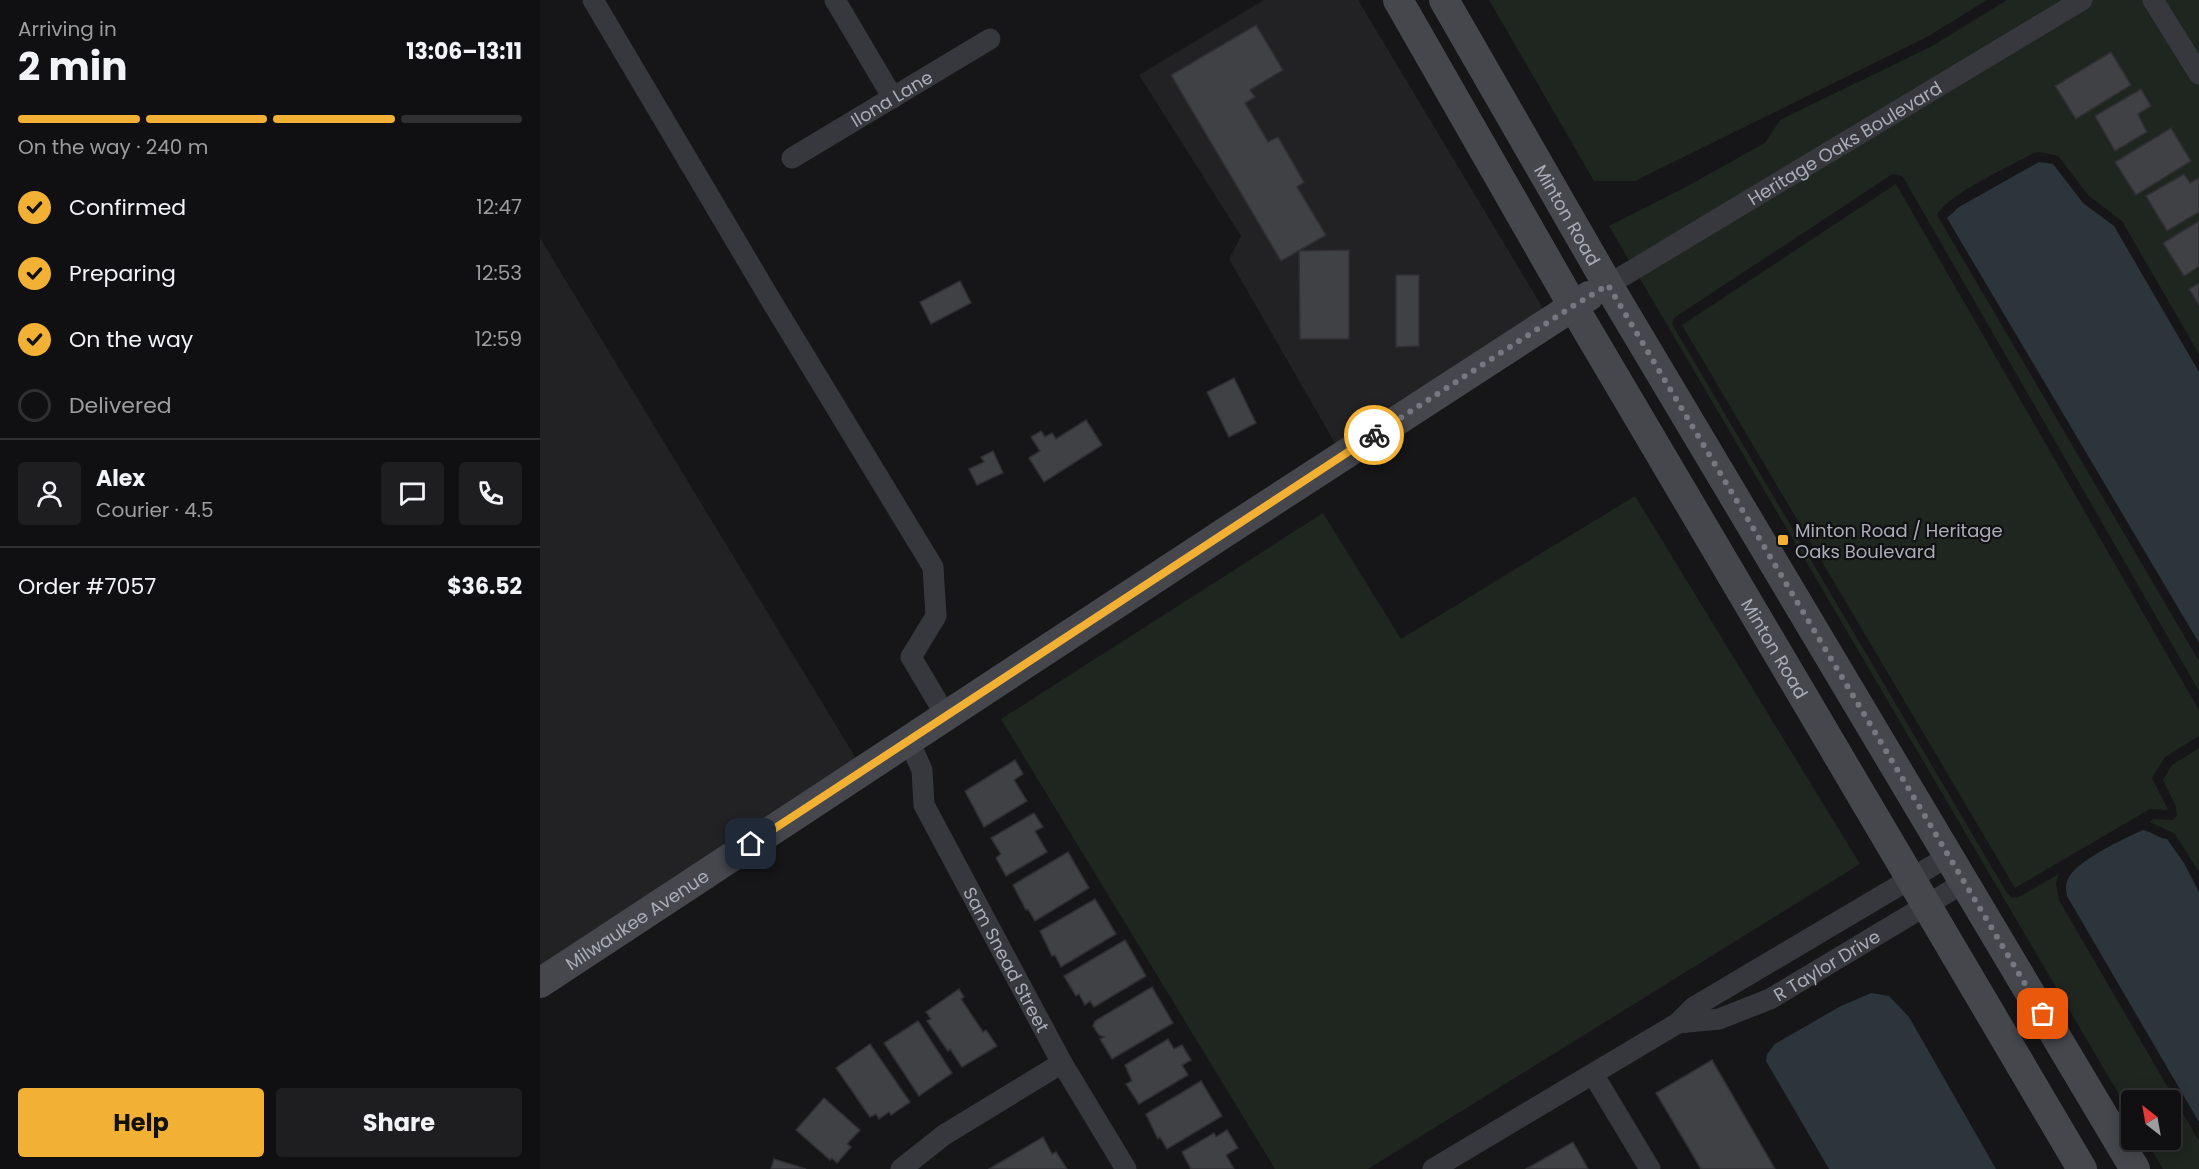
<!DOCTYPE html>
<meta charset="utf-8">
<style>
:root{--surface:#101012;--page:#1e1e20;--text:#f1f3f6;--muted:#9c9d9f;--line:#303032;--accent:#f2b134}
body{margin:0;font-family:Poppins,sans-serif;background:var(--page);color:var(--text);height:100vh;display:flex;flex-direction:column;font-size:22px;white-space:nowrap}
*{box-sizing:border-box;margin:0}
p{font-size:20px;color:var(--muted)}
.icon{flex:none;width:33px;height:33px;fill:none;stroke:currentColor;stroke-width:2;stroke-linecap:round;stroke-linejoin:round}
.map{position:relative;flex:1;overflow:hidden}
.side{display:flex;flex-direction:column;background:var(--surface);width:540px}
.side>*{flex:none}
.needle{width:39px;rotate:329deg}
.controls{position:absolute;left:1581px;top:1090px;display:grid;gap:12px}
.controls a{display:grid;place-items:center;width:60px;height:60px;border-radius:6px;background:var(--surface);box-shadow:0 3px 15px #0003,0 0 0 2px var(--line);font-size:30px}
.pin{position:absolute;display:grid;place-items:center;width:51px;height:51px;color:#fff;margin:-26px;border-radius:12px;box-shadow:0 3px 9px #0006}
.courier{position:absolute;display:grid;place-items:center;width:60px;height:60px;margin:-30px;border:4px solid #f2b134;border-radius:50%;background:#fff;color:#222;box-shadow:0 2px 8px #0007}
.head em{font-style:normal;font-weight:700}
.head div{display:flex;flex-direction:column-reverse}
.head{display:flex;align-items:center;justify-content:space-between;height:102px;padding:0 18px}
h1{font-size:39px;font-weight:700;line-height:45px}
.bar{display:grid;grid-template-columns:repeat(4,1fr);gap:9px 6px;align-content:center;height:72px;padding:0 18px}
.bar i{height:8px;border-radius:4px;background:var(--line)}
.bar .selected{background:var(--accent)}
.bar p{grid-column:span 4}
.line{display:flex;align-items:center;gap:15px;padding:0 18px;border-top:2px solid var(--line)}
.line div{flex:1}
.round{display:grid;place-items:center;flex:none;width:63px;height:63px;border-radius:6px;background:var(--page)}
ol{padding:0 18px;list-style:none}
li{display:flex;align-items:center;gap:18px;height:66px}
li p{margin-inline-start:auto}
li .icon{padding:6px;border-radius:50%;background:var(--accent);color:#111;stroke-width:4}
li:last-child{color:var(--muted)}
li i{width:33px;height:33px;border:3px solid var(--line);border-radius:50%}
.cta{display:flex;gap:12px;margin-top:auto;padding:12px 18px}
.cta a{flex:1;height:69px;border-radius:6px;background:var(--accent);color:#111;font-size:24px;font-weight:700;line-height:69px;text-align:center}
.cta a+a{background:var(--page);color:var(--text)}
main{display:flex;flex:1;min-height:0}
.map>svg:first-child{display:block}
</style>
<main>
<section class="side">
<div class="head"><div><h1>2 min</h1><p>Arriving in</p></div><em>13:06–13:11</em></div>
<div class="bar"><i class="selected"></i><i class="selected"></i><i class="selected"></i><i></i><p>On the way · 240 m</p></div>
<ol>
<li><svg class="icon" aria-label="check" viewBox="0 0 24 24"><path d="M5 12l5 5 9-10"/></svg>Confirmed<p>12:47</p></li>
<li><svg class="icon" aria-label="check" viewBox="0 0 24 24"><path d="M5 12l5 5 9-10"/></svg>Preparing<p>12:53</p></li>
<li><svg class="icon" aria-label="check" viewBox="0 0 24 24"><path d="M5 12l5 5 9-10"/></svg>On the way<p>12:59</p></li>
<li><i></i>Delivered</li>
</ol>
<div class="line" style="height:108px"><a class="round"><svg class="icon" aria-label="person" viewBox="0 0 24 24"><circle cx="12" cy="8" r="4"/><path d="M4 21q1-7 8-7t8 7"/></svg></a><div><b>Alex</b><p>Courier · 4.5</p></div><a class="round"><svg class="icon" aria-label="chat" viewBox="0 0 24 24"><path d="M4 5h16v11H9l-5 4z"/></svg></a><a class="round"><svg class="icon" aria-label="phone" viewBox="0 0 24 24"><path d="M5 4h4l2 5-3 2q2 4 5 5l2-3 5 2v4C11 20 4 13 5 4z"/></svg></a></div>
<div class="line" style="height:78px"><div>Order #7057</div><b>$36.52</b></div>
<div class="cta"><a>Help</a><a>Share</a></div>
</section>
<div class="map">
<svg width="1659" height="1169" viewBox="0 0 1659 1169">
<rect width="100%" height="100%" fill="#161618"/>
<g fill="#222225">
<path d="M724,0h94l186,310 -208,135 -107,-186 12,-23 -102,-161z"/>
<path d="M0,238l317,522 -317,209z"/>
</g>
<g fill="#1e261f">
<path d="M949,0h498l-60,37 -292,144h-41z"/>
<path d="M1467,0h192v354l-77,-133 -33,-25 -31,-40 -18,-4 -6,1c-23,13 -86,41 -97,62l262,446v30l-296,-514 -6,-3 -6,1 -217,143 -2,6 335,569 4,4 6,1 42,-24 -3,9 3,17 140,241v28h-36l-17,-29h24v-39h-38l-1,14 -522,-889 71,-36 85,-47 15,-23 152,-74z"/>
<path d="M1356,184l303,526v26l-34,21 -13,21 16,32 -18,-1 -135,79 -333,-563z"/>
<path d="M1095,496l225,368 -492,305h-93l-274,-450 322,-206 78,126z"/>
<path d="M1659,748v124l-24,-38 -25,-12 3,-3 19,1 5,-4 -1,-10 -13,-26 9,-15z"/>
</g>
<g fill="#2c353c">
<path d="M1499,162l14,2 30,39 31,23 85,146v271l-252,-425 12,-11z"/>
<path d="M1603,830c9,2 15,8 24,9l17,24 15,29v230l-132,-226c-2,-9 -1,-15 4,-22 12,-16 54,-36 72,-44z"/>
<path d="M1331,993l18,3 20,21 87,152h-167l-63,-108 1,-7 8,-10 64,-37z"/>
</g>
<g fill="#404145" stroke="#303034" stroke-width="1.5">
<path d="M716,25l27,45 -33,20 5,7 -10,6 23,39 10,-5 26,45 -7,5 29,48 -45,26 -110,-186z"/>
<path d="M1571,52l20,33 -55,34 -21,-33z"/>
<path d="M1601,89l10,17 -13,8 9,18 -32,19 -20,-35z"/>
<path d="M1631,128l20,33 -55,34 -21,-33z"/>
<path d="M1644,174l6,9 9,-5v34l-32,19 -21,-35z"/>
<path d="M1659,221v45l-15,10 -21,-33z"/>
<path d="M809,250v89h-49l-1,-88z"/>
<path d="M856,275h23v71l-23,1z"/>
<path d="M420,281l11,22 -40,21 -11,-22z"/>
<path d="M1659,283v22l-10,-16z"/>
<path d="M694,378l22,45 -27,14 -22,-45z"/>
<path d="M546,420l16,25 -58,37 -15,-24 11,-7 -9,-14 10,-6 4,6 7,-4 4,6z"/>
<path d="M453,451l10,22 -26,12 -8,-16 15,-7 -3,-5z"/>
<path d="M475,760l8,14 -9,6 13,21 -43,26 -19,-36z"/>
<path d="M494,813l9,14 -8,4 12,21 -41,24 -10,-18 5,-4 -10,-16z"/>
<path d="M528,852l21,36 -54,33 -7,-12 -2,1 -13,-25z"/>
<path d="M555,899l21,35 -55,33 -6,-12 -3,1 -12,-25z"/>
<path d="M585,940l21,36 -52,31 -4,-6 -5,4 -6,-11 -3,2 -12,-20z"/>
<path d="M612,987l21,36 -61,36 -12,-20 4,-2 -5,-2 -6,-9 2,-5z"/>
<path d="M419,989l5,8 -3,2 22,33 3,-2 11,16 -35,21 -12,-18 -2,2 -21,-30 4,-2 -5,-7z"/>
<path d="M378,1021l34,52 -33,23 -35,-53z"/>
<path d="M628,1039l6,10 8,-4 9,15 -9,5 6,10 -49,29 -13,-20 6,-3 -7,-16z"/>
<path d="M330,1044l40,58 -19,13 -2,-3 -10,7 -3,-5 -6,3 -34,-49z"/>
<path d="M1172,1060l63,109h-74l-45,-76z"/>
<path d="M661,1081l21,35 -55,33 -7,-12 -2,2 -12,-25z"/>
<path d="M284,1098l36,32 -13,14 4,3 -14,16 -5,-5 -2,2 -34,-30z"/>
<path d="M687,1130l11,18 -12,7 8,14h-43l-9,-17 32,-19 2,4z"/>
<path d="M503,1137l9,17 4,-2 11,17h-78z"/>
<path d="M1033,1142l15,27h-62z"/>
<path d="M234,1159l32,10h-35z"/>
</g>
<g fill="none" stroke-linecap="round" stroke-linejoin="round">
<g stroke="#37383d" stroke-width="21">
<path d="M53,0l176,297 164,270 3,49 -25,41 35,59"/>
<path d="M295,0l58,98"/>
<path d="M1613,0l46,74"/>
<path id="s1" d="M252,158l198,-119"/>
<path id="s2" d="M1068,285l474,-285"/>
<path id="s3" d="M369,741l13,29 2,35 138,258 64,106"/>
<path id="s4" d="M1138,1023l41,-4 51,-20 195,-117"/>
<path d="M1053,1074l57,95"/>
<path d="M361,1169l43,-34 118,-72"/>
<path d="M893,1169l245,-146 16,-16 255,-151"/>
</g>
<g stroke="#45474d" stroke-width="30">
<path id="s5" d="M858,0l175,306 509,863"/>
<path id="s6" d="M904,0l164,285 527,884"/>
<path id="s7" d="M0,983l687,-452 362,-235"/>
</g>
</g>
<g fill="none" stroke-linecap="round" stroke-linejoin="round">
<path stroke="#757880" stroke-width="6" stroke-dasharray="0 10.8" d="M834,435l199,-129 35,-21 435,729"/>
<path stroke="#f2b134" stroke-width="8" d="M211,844l623,-409"/>
</g>
<rect fill="#f2b134" stroke="#111113" stroke-width="2" x="1237" y="534" width="12" height="12" rx="3"/>
<g text-anchor="middle" dominant-baseline="central" stroke-width="4.5" stroke-linejoin="round" paint-order="stroke">
<g font-size="18" fill="#a8adb8" stroke="#111113">
<text stroke="none"><textPath href="#s1" startOffset="116">Ilona Lane</textPath></text>
<text stroke="none"><textPath href="#s2" startOffset="276">Heritage Oaks Boulevard</textPath></text>
<text stroke="none"><textPath href="#s6" startOffset="248">Minton Road</textPath></text>
<text stroke="none"><textPath href="#s5" startOffset="750">Minton Road</textPath></text>
<text stroke="none"><textPath href="#s7" startOffset="116">Milwaukee Avenue</textPath></text>
<text stroke="none"><textPath href="#s3" startOffset="242">Sam Snead Street</textPath></text>
<text stroke="none"><textPath href="#s4" startOffset="162">R Taylor Drive</textPath></text>
</g>
<g font-size="18" fill="#a8adb8" stroke="#111113" text-anchor="start">
<text x="1255" y="530">Minton Road / Heritage<tspan x="1255" dy="21">Oaks Boulevard</tspan></text>
</g>
</g>
</svg>
<div class="controls">
<a><svg class="needle" viewBox="-14 -14 28 28"><path d="M0-13l5 13h-10z" fill="#e53935"/><path d="M0 13l5-13h-10z" fill="#9c9d9f"/></svg></a>
</div>
<div class="pin" style="left:1503px;top:1014px;background:#ea580c"><svg class="icon" aria-label="bag" viewBox="0 0 24 24"><path d="M5 8h14l-1 12H6zM9 8a3 3 0 0 1 6 0"/></svg></div>
<div class="pin" style="left:211px;top:844px;background:#1f2937"><svg class="icon" aria-label="home" viewBox="0 0 24 24"><path d="M3 11l9-7 9 7M6 9v11h12V9"/></svg></div>
<div class="courier" style="left:834px;top:435px"><svg class="icon" aria-label="bike" viewBox="0 0 24 24"><circle cx="6" cy="16" r="4"/><circle cx="18" cy="16" r="4"/><path d="M6 16l4-8h5l3 8M10 8l3 8H6M13 5h3"/></svg></div>
</div>
</main>
